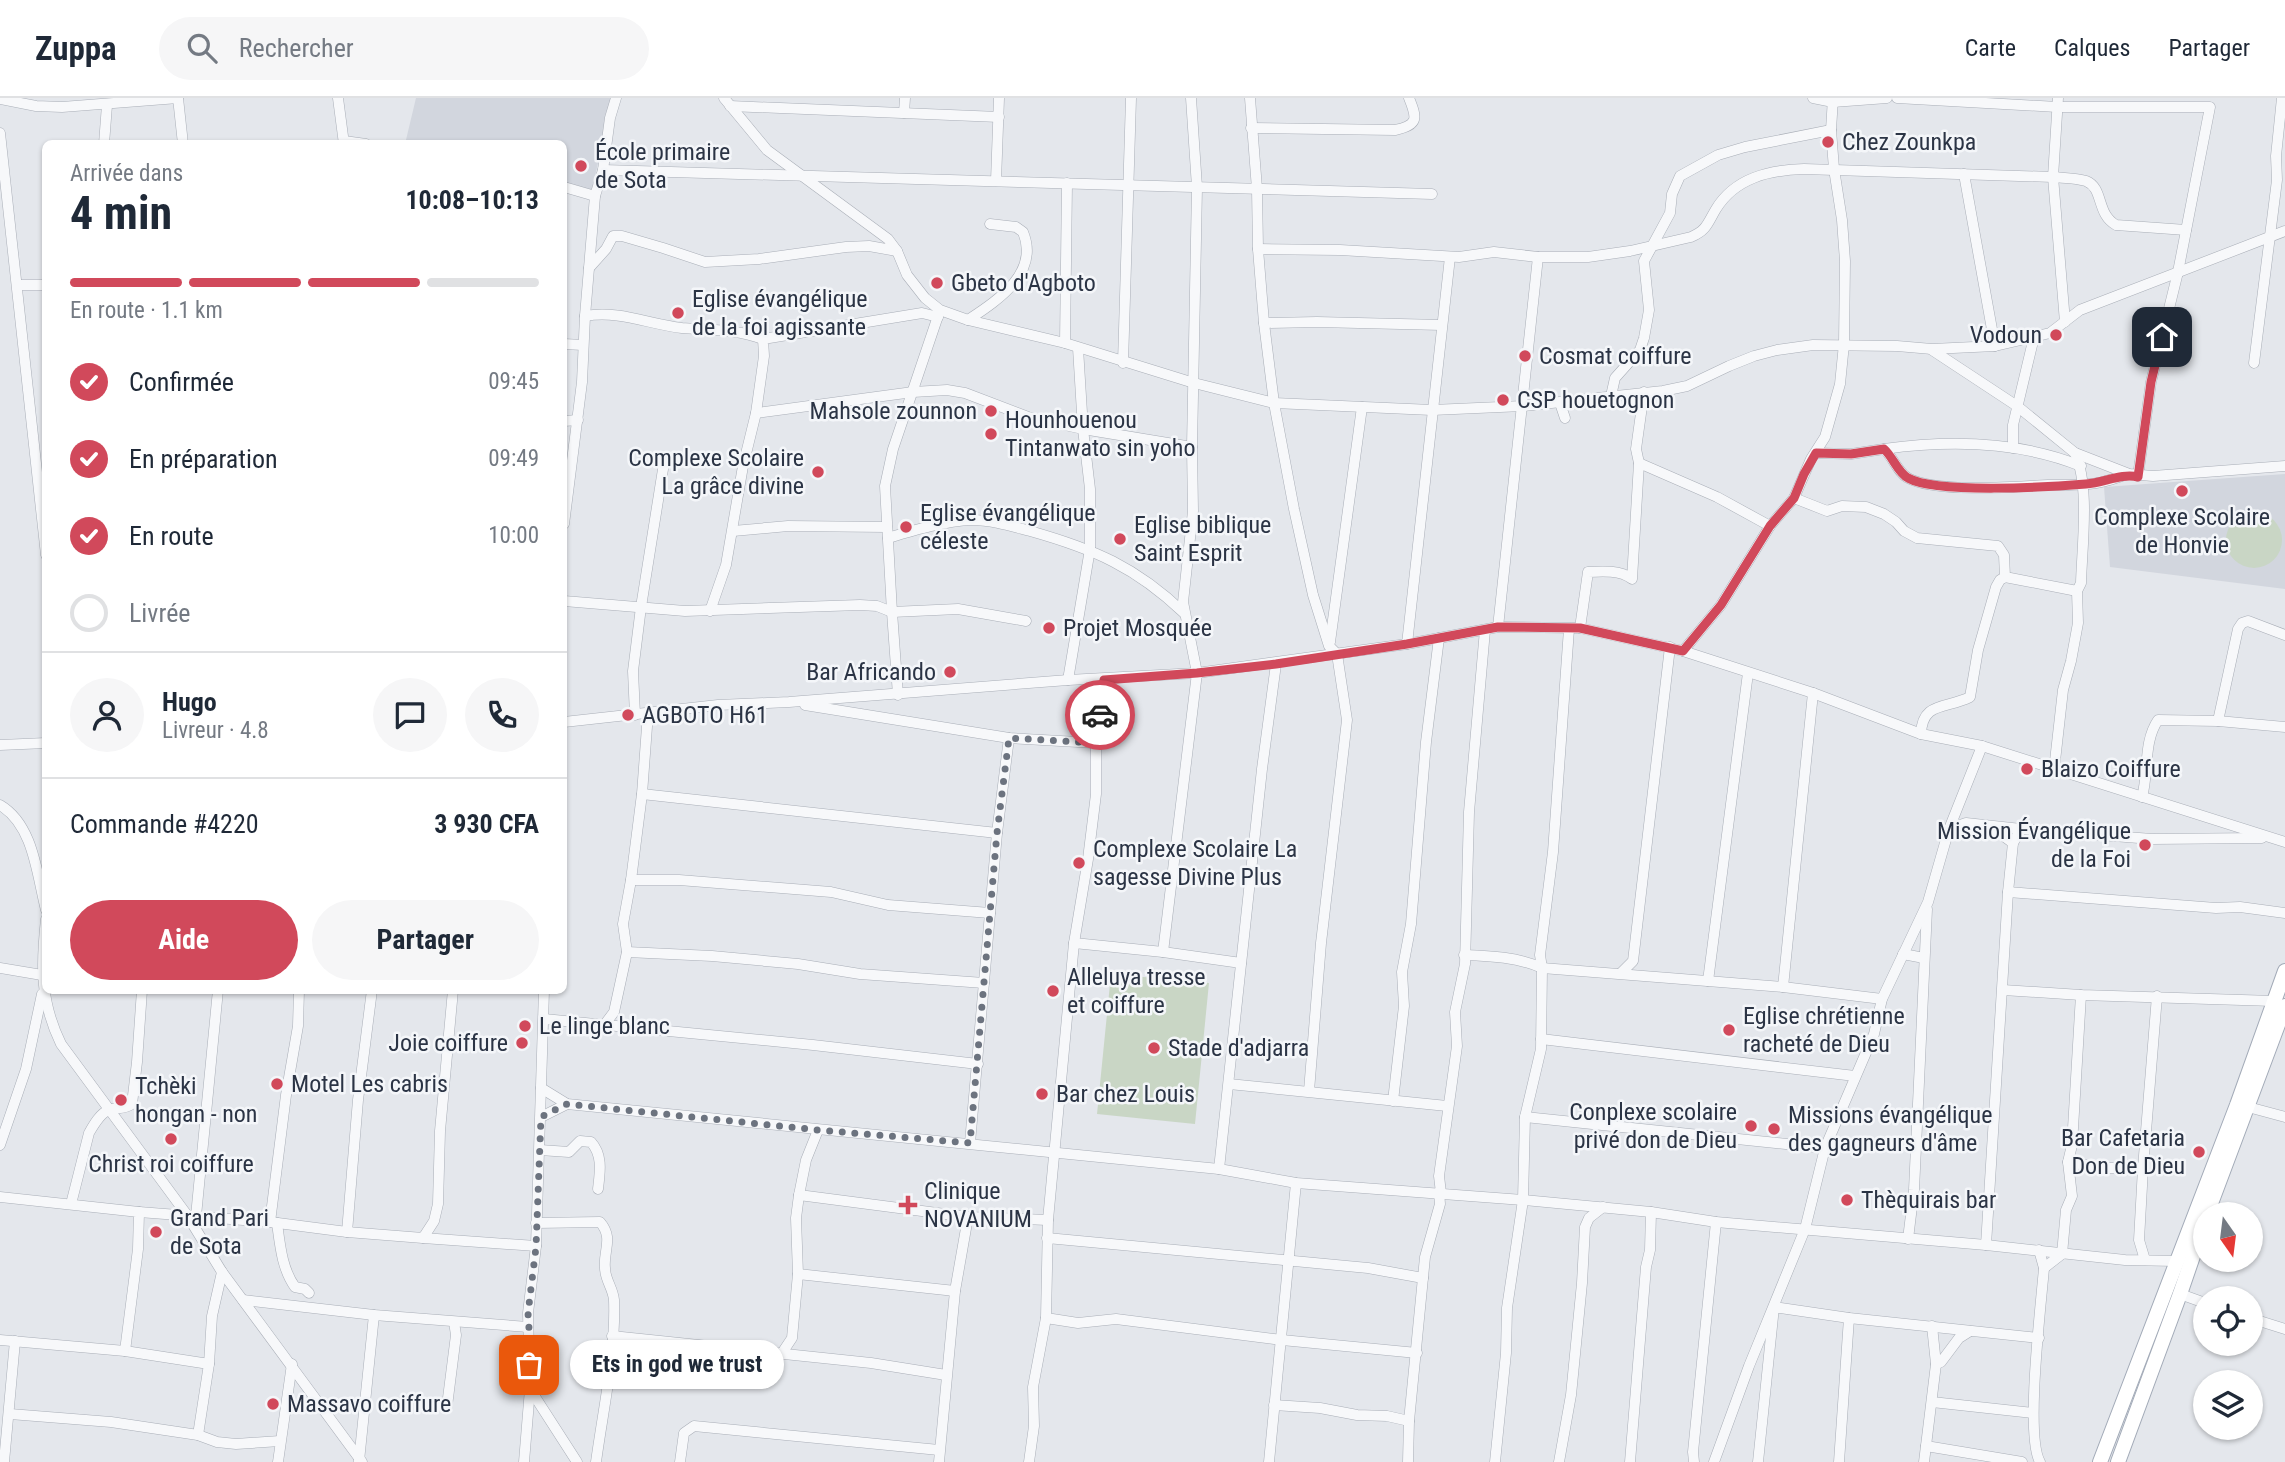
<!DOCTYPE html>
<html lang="fr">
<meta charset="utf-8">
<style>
:root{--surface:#fff;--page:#f6f6f7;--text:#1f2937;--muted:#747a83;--line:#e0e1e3;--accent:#d1495b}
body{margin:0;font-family:"Roboto Condensed",sans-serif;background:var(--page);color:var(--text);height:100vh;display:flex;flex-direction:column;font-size:26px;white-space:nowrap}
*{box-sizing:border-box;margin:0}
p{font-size:23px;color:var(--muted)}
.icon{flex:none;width:38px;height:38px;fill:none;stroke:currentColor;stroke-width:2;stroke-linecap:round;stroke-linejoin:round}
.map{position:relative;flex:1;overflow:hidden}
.panel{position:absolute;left:42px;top:42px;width:525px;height:854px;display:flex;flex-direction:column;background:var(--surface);border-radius:10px;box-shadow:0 2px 5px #0004}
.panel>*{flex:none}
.needle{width:46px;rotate:166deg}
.buttons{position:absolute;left:2193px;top:1104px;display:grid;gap:14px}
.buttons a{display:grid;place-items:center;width:70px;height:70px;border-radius:50%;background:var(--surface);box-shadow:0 2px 5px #0004;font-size:35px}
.pin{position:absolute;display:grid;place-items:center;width:60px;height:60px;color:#fff;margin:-30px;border-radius:14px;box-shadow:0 4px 10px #0006}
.courier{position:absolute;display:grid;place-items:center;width:70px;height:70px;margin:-35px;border:5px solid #d1495b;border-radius:50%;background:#fff;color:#222;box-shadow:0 2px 9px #0007}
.bubble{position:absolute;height:49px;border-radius:24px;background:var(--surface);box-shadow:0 2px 5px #0004;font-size:23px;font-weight:700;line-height:49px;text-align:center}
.summary em{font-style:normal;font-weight:700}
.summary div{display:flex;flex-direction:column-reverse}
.summary{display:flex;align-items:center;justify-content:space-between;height:119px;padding:0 28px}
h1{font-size:46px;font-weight:700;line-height:52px}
.bar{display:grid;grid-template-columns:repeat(4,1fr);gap:10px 7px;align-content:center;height:84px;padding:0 28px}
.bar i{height:9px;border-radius:5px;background:var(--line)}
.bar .active{background:var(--accent)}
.bar p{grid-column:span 4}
.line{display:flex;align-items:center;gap:18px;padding:0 28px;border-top:2px solid var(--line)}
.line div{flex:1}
.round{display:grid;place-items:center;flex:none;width:74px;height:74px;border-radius:37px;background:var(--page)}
ol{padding:0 28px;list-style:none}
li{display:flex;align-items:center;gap:21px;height:77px}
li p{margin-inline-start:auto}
li .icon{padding:7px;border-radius:50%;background:var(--accent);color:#fff;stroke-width:4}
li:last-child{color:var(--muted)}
li i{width:38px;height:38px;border:4px solid var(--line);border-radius:50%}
.primary-button{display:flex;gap:14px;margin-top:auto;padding:14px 28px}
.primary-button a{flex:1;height:80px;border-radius:42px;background:var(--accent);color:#fff;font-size:28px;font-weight:700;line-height:80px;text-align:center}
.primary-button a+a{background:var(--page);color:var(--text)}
header{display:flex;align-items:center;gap:42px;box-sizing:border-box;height:98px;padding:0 35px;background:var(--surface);border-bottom:2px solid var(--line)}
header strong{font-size:33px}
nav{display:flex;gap:38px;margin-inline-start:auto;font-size:24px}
.search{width:490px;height:63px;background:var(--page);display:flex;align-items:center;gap:18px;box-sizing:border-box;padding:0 24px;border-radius:38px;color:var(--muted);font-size:26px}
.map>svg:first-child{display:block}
</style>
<header>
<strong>Zuppa</strong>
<div class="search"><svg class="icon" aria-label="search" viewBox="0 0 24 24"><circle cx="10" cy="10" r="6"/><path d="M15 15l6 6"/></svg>Rechercher</div>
<nav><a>Carte</a><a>Calques</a><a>Partager</a></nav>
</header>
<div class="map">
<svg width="2285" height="1364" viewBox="0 0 2285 1364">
<rect width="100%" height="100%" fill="#e4e7ec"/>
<g fill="#d2d6de">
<path d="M416,0h196l-21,97 -27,-7v-44h-159z"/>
<path d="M2285,376v115l-175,-22 -6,-80z"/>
</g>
<g fill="#c9d6c5">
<circle cx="2254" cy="442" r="28"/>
<path d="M1111,876l98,9 -14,141 -98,-10z"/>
</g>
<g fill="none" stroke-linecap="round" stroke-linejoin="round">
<g stroke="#a9aeb7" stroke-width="11">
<g id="minor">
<path d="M178,0l5,46"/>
<path d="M338,0l6,46"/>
<path d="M724,0l43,52 121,89 9,12 10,24 18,23 15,12 28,10 97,23 129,40 80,20 158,7 91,-4 140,-15 24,-5 42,-20 25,-10 23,-6 36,-5 84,1 35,3 63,-3 55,-13 30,-23 205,-79"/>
<path d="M1250,0l7,91 1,60 6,74 10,80 20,106 19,86 16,51 8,8 10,66 -26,223 -12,148"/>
<path d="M1813,0l20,4 54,-4"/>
<path d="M1897,0l160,9h153l-32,165 -27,110 -13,94"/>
<path d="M2058,0l-5,79 12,145"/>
<path d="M0,1l36,7 26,1 116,-9"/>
<path d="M730,8l269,11"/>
<path d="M904,15l1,-15"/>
<path d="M1251,30l144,2c24,-5 22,-12 14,-32"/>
<path d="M0,35l46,422"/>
<path d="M344,43l22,3"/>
<path d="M104,46l3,-39"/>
<path d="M603,72l829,24"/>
<path d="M1964,76l31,172"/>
<path d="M996,83l3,-83"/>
<path d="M564,89l31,9"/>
<path d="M1258,151l82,1 119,7 35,-5 44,5h50l42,-6 61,-14c16,-7 16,-13 25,-28 19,-31 53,-39 88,-40l249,8c10,1 24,1 33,4 18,7 10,33 30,44l70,5"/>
<path d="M589,170l17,-19 7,-13h9l41,12 42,14 54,-3 87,-12 23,-1 28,5"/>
<path d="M18,187h28"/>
<path d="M585,218c34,-6 63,8 97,12 27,2 55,1 81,11"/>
<path d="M968,222c30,-20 72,-47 55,-88l-7,-5 -26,-3"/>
<path d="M1264,225l53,-1 125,3"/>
<path d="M1065,245l2,-160"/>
<path d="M564,246l19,1"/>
<path d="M1932,252l85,56 58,47 54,21 24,2 132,-10"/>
<path d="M1123,265l8,-265"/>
<path d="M2254,265l23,-183 -1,-24 6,-58"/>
<path d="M1611,298l4,-18 25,-28 4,-12 5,-28 -5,-49 26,-48 2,-19 8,-18 38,-21 27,-8 86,-17"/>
<path d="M1560,305l5,15"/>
<path d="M756,315l157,-21 34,-2 18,3 63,24 55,12 109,18"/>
<path d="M564,323l14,-1"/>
<path d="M2013,350v-23l21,-88"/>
<path d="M1884,351c66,-9 135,-8 197,17"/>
<path d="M1816,355l35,1 33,-5c9,8 14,24 24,29 27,15 108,9 140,7 18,0 37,1 54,-3 9,-2 17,-5 26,-8"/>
<path d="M1639,365l78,34 53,29"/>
<path d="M1794,400l33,13 15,-5 24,1 18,7 12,8 8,9 13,7 81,8 6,9 1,22 72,14"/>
<path d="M564,426l18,-142 3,-66 10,-120 8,-26 7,-52 6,-20"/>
<path d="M733,433l55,-5 99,1"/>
<path d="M888,440c27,-8 57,-17 84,-18 20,0 39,6 58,11 64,18 106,36 154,82"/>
<path d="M564,503l121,10 175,-6 17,1 15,6 66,-3 68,12"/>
<path d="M710,513l16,-46 17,-99 13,-53 8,-57 -1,-17 159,-26 16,4"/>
<path d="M1498,529l40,-370"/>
<path d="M1580,530l8,-56c14,-1 33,-2 44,7l7,-116 -3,-14 8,-57"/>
<path d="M1330,544l32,-235"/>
<path d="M1407,546l43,-387"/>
<path d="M1683,553l38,-46 49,-79 24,-28 17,-39 14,-22 15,-53 4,-40 1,-83 -3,-41 -8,-51 -3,-39 2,-32"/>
<path d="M1068,582l22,-131v-60l-7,-60 -5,-81"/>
<path d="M898,597l-6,-83 -7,-126 8,-37 46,-136"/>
<path d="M805,607l204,33 87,5"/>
<path d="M635,617l-2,-44 8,-64 23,-144"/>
<path d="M2218,623l20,-92 4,-6 6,-2 37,14"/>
<path d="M564,624l154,-17 71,-3 279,-22 129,-7 210,-29 91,-17 82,1 103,23 130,42 108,41 61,12 303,96"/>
<path d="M1921,636c1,-33 26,-25 49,-37l8,-47 18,-63 4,-7 5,-3"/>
<path d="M0,647l46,-2"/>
<path d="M2054,672l9,-80 8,-29 7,-38 -1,-32 4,-8c1,-37 9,-97 -6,-130"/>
<path d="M642,696l355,39"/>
<path d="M2142,699c7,-25 1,-55 16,-77l60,1 67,6"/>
<path d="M0,707c34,20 37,71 46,105"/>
<path d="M1991,729l22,16"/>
<path d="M1949,731l17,-6 55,6 131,10 110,-1"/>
<path d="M631,782h48l152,12 57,13 102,8"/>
<path d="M2008,794l208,16 24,-1 45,6"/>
<path d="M46,821c-5,46 -6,82 15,125l126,171 35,57 140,190"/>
<path d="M1074,845l89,9 78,11"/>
<path d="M627,854l85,4 86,8 62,10 124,9"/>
<path d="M1163,854l34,-279 -14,-71 10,-91 -1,-64 5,-260 -6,-89"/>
<path d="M1903,856l21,4"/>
<path d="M1464,857c27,1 54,2 78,13l241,19 99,12"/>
<path d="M0,870l42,7"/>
<path d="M1621,875l12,-12 37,-314"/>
<path d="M1708,883l40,-308"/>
<path d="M1783,889l30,-294"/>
<path d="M2003,892l78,5 193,6"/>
<path d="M544,921l269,26 165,19"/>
<path d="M605,926l9,-12 13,-60 -4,-28 8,-44 11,-86 6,-81"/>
<path d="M1541,941l314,37"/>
<path d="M1229,986l218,22"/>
<path d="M541,990l26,16 652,65 77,14 227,17 128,12 65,10 270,23 139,15 51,1"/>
<path d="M1393,1003l11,-95 -2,-34 9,-48 15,-182 13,-104"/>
<path d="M2248,1009l37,10"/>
<path d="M541,1019l26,-13"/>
<path d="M1525,1019l300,31"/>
<path d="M970,1045l27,-310 12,-95"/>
<path d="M0,1047l26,-76 16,-75"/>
<path d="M540,1052l29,2 11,-11 11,1c12,13 9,30 7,47"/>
<path d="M2068,1064l35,6h40"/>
<path d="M1219,1071l43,-400 14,-105"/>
<path d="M1441,1095l-2,-17 18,-130 -2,-34 10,-48 4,-152 16,-182"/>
<path d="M799,1097l169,22 80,3"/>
<path d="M0,1099l139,15 -1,37 -13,102"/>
<path d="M71,1106l18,-71c4,-7 11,-20 20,-23 8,-3 14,0 23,-6l5,-42 5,-72"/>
<path d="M139,1114l131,10 77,10 76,6 11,-17 4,-17 2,-73 13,-141"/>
<path d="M196,1118l22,-226"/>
<path d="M270,1124l16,-127 12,-69 1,-36"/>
<path d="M277,1125c3,22 5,46 18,64l10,2 4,4"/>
<path d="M536,1125l64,-1c14,16 3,29 5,46 0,12 8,20 9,32 2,52 -11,110 -18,162"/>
<path d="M347,1134l11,-132 14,-110"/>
<path d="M423,1140l113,8"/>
<path d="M1047,1140l321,30 55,10"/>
<path d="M1908,1141l6,-49 13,-281"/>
<path d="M1986,1147l22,-353 5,-49 8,-14"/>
<path d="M2039,1152l5,18c-3,37 -19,168 -4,194"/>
<path d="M2145,1162l-6,-20 4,-72 14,-172"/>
<path d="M2044,1170l18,-14 4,-44 6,-14 -4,-34 4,-17 9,-150"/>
<path d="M798,1176l157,17"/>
<path d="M2180,1196l25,9"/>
<path d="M243,1202l131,15 154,12"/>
<path d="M1046,1220l32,5 38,-4 166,21 135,13"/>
<path d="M2250,1220l35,11"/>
<path d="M612,1238l259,27 75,12"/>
<path d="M0,1242l125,11 84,13 3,-48 10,-44"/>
<path d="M782,1255l10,-15 6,-64 -2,-56 3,-23 7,-35 12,-30"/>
<path d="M1936,1266l5,-2 18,-24 11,-7"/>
<path d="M530,1291l47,73"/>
<path d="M1932,1304l101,11"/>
<path d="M1274,1307l46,3 37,7 30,1 22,5"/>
<path d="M447,1308l9,-71 -2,-13"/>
<path d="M10,1316l101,8 87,13 19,7 19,2 44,-3"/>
<path d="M198,1337l11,-71"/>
<path d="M1926,1348l96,16"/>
<path d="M359,1363l15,-146"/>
<path d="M4,1364l11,-121"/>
<path d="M278,1364l14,-98"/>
<path d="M524,1364l6,-73 -2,-76 8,-67 8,-256"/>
<path d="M680,1364l4,-29 10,-7 245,24"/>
<path d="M939,1364l16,-171 13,-74"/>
<path d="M1029,1364l5,-36 -1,-39 13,-69 2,-98 26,-277 14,-84 8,-65v-51l8,-63"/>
<path d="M1269,1364l27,-279"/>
<path d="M1408,1364l1,-41 16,-164 15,-53 -1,-12"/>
<path d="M1495,1364l11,-109 1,-45 16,-108 2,-83 16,-68 1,-81 -2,-13 13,-103 16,-223"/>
<path d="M1559,1364l12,-67 11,-112 3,-56 4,-9 14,-11"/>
<path d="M1630,1364l16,-195 4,-17 1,-38"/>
<path d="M1694,1364l-1,-10 23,-230"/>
<path d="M1714,1364l35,-96 56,-137 20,-81 49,-114 8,-35 46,-97 21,-73 33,-83"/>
<path d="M1758,1364l16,-155 75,11 190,20"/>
<path d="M1839,1364l10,-144"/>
<path d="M1924,1364l12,-98 -4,-38"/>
</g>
</g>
<g stroke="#a3abb8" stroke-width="16">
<g id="primary">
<path d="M2207,1116l78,-208"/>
<path d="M2100,1364l137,-357 48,-134"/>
<path d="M2118,1364l62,-168 25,-73"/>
</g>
</g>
<use href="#minor" stroke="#f7f8fa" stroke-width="10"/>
<use href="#primary" stroke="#fff" stroke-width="14"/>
</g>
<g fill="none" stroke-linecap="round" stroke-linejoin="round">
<path stroke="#6c737f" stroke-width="7" stroke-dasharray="0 12.6" d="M529,1267l1,-21 -2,-31 8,-66 5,-130 26,-13 251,26 152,13 27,-310 12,-95 87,5 4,-28"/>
<path stroke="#d1495b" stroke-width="9" d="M1100,617l4,-35 93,-7 79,-9 131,-20 91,-17 82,1 103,23 38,-46 49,-79 24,-28 10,-24 12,-21 35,1 33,-5c9,8 14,24 24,29 28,16 142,9 178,6 18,-1 35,-11 52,-7l13,-95 11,-45"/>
</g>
<g fill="#d1495b" stroke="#f4f6f9" stroke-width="2.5">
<circle cx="1828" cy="44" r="7"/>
<circle cx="581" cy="68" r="7"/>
<circle cx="937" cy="185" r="7"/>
<circle cx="678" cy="215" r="7"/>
<circle cx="2056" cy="237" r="7"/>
<circle cx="1525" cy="258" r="7"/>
<circle cx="1503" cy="302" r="7"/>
<circle cx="991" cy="313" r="7"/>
<circle cx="991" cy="336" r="7"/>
<circle cx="818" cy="374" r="7"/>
<circle cx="2182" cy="393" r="7"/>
<circle cx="906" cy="429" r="7"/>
<circle cx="1120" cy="441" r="7"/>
<circle cx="1049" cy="530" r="7"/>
<circle cx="950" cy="574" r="7"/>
<circle cx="628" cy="617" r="7"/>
<circle cx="2027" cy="671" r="7"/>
<circle cx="2145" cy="747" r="7"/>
<circle cx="1079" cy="765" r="7"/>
<circle cx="1053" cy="893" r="7"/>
<circle cx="525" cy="928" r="7"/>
<circle cx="1729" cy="932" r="7"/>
<circle cx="522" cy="945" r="7"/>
<circle cx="1154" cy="950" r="7"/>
<circle cx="277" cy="986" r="7"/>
<circle cx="1042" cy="996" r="7"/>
<circle cx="121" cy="1002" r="7"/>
<circle cx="1751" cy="1028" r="7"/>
<circle cx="1774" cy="1031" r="7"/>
<circle cx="171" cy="1041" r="7"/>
<circle cx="2199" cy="1054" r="7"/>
<circle cx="1847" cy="1102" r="7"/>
<path d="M904.5 1096.5h7v7h7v7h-7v7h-7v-7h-7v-7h7z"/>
<circle cx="156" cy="1134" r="7"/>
<circle cx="273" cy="1306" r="7"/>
</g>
<g text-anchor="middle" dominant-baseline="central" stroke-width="5" stroke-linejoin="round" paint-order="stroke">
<g font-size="24" fill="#2b3445" stroke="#f4f6f9" text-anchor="start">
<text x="1842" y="44">Chez Zounkpa</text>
<text x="595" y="54">École primaire<tspan x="595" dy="28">de Sota</tspan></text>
<text x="951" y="185">Gbeto d'Agboto</text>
<text x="692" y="201">Eglise évangélique<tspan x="692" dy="28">de la foi agissante</tspan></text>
<text x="2042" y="237" text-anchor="end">Vodoun</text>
<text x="1539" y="258">Cosmat coiffure</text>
<text x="1517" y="302">CSP houetognon</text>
<text x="977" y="313" text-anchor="end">Mahsole zounnon</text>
<text x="1005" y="322">Hounhouenou<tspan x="1005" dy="28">Tintanwato sin yoho</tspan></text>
<text x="804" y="360" text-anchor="end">Complexe Scolaire<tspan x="804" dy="28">La grâce divine</tspan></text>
<text x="920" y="415">Eglise évangélique<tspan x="920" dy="28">céleste</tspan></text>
<text x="2182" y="419" text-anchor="middle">Complexe Scolaire<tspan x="2182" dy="28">de Honvie</tspan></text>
<text x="1134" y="427">Eglise biblique<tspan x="1134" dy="28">Saint Esprit</tspan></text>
<text x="1063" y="530">Projet Mosquée</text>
<text x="936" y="574" text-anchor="end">Bar Africando</text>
<text x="642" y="617">AGBOTO H61</text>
<text x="2041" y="671">Blaizo Coiffure</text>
<text x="2131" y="733" text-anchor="end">Mission Évangélique<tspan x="2131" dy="28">de la Foi</tspan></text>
<text x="1093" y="751">Complexe Scolaire La<tspan x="1093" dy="28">sagesse Divine Plus</tspan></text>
<text x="1067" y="879">Alleluya tresse<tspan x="1067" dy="28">et coiffure</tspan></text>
<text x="1743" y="918">Eglise chrétienne<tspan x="1743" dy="28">racheté de Dieu</tspan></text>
<text x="539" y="928">Le linge blanc</text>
<text x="508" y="945" text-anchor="end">Joie coiffure</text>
<text x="1168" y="950">Stade d'adjarra</text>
<text x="291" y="986">Motel Les cabris</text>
<text x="135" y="988">Tchèki<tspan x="135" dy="28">hongan - non</tspan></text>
<text x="1056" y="996">Bar chez Louis</text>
<text x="1737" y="1014" text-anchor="end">Conplexe scolaire<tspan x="1737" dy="28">privé don de Dieu</tspan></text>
<text x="1788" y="1017">Missions évangélique<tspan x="1788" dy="28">des gagneurs d'âme</tspan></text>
<text x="2185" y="1040" text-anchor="end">Bar Cafetaria<tspan x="2185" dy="28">Don de Dieu</tspan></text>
<text x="171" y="1066" text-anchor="middle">Christ roi coiffure</text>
<text x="924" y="1093">Clinique<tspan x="924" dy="28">NOVANIUM</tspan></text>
<text x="1861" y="1102">Thèquirais bar</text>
<text x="170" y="1120">Grand Pari<tspan x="170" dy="28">de Sota</tspan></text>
<text x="287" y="1306">Massavo coiffure</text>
</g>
</g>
</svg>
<div class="buttons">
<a><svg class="needle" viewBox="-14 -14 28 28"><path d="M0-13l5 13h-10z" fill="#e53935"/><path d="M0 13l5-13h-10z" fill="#747a83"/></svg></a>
<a><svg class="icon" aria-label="locate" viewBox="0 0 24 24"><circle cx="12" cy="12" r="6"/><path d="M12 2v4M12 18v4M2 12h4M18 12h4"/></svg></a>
<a><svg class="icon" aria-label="layers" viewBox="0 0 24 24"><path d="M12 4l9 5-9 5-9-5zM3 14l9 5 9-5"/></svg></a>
</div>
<div class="pin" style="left:529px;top:1267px;background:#ea580c"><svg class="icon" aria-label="bag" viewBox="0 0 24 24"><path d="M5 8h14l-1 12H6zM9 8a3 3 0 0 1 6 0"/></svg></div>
<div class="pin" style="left:2162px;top:239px;background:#1f2937"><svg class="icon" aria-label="home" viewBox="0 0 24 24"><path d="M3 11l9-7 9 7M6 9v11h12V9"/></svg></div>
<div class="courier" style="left:1100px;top:617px"><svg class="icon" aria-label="car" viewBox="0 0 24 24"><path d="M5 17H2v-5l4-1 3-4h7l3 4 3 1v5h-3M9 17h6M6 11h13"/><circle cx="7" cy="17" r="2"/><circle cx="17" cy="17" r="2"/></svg></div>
<div class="bubble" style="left:570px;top:1242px;width:214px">Ets in god we trust</div>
<section class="panel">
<div class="summary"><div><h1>4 min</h1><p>Arrivée dans</p></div><em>10:08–10:13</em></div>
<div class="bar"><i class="active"></i><i class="active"></i><i class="active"></i><i></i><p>En route · 1.1 km</p></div>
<ol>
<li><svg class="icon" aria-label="check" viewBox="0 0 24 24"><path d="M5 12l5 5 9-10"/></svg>Confirmée<p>09:45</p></li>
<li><svg class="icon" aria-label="check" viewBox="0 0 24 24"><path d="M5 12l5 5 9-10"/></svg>En préparation<p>09:49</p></li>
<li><svg class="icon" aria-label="check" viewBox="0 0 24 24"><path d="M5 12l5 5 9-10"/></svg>En route<p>10:00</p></li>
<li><i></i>Livrée</li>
</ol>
<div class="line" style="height:126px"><a class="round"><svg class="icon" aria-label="person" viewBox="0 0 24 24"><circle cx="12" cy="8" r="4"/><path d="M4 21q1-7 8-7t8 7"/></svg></a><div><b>Hugo</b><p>Livreur · 4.8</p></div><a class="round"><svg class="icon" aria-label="chat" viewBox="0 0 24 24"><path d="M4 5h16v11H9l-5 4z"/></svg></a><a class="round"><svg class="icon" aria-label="phone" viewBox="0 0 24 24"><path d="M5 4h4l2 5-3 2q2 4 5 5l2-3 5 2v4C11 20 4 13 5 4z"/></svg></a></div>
<div class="line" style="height:91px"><div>Commande #4220</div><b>3 930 CFA</b></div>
<div class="primary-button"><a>Aide</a><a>Partager</a></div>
</section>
</div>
